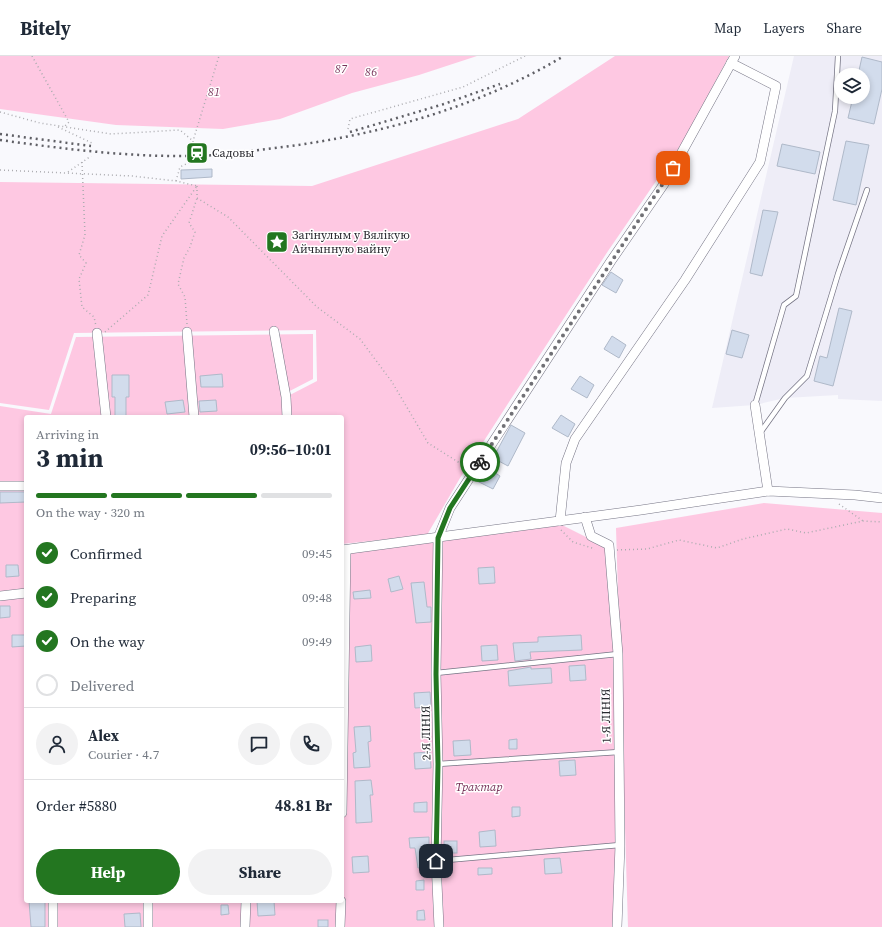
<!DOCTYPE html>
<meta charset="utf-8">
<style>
:root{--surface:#fff;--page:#f2f2f3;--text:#1f2937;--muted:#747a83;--line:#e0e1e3;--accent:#237620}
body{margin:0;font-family:"Source Serif 4",serif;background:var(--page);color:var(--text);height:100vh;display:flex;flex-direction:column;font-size:15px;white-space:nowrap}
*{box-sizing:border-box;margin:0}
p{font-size:13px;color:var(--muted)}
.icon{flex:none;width:22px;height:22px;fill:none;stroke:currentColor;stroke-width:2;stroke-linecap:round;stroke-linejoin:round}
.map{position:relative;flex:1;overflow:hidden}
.panel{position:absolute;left:24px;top:359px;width:320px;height:488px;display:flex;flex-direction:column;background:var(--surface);border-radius:4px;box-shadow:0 2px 6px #0003}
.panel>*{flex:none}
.fabs{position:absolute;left:834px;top:12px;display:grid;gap:8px}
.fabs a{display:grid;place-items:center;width:36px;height:36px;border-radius:50%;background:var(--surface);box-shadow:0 2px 6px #0003;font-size:20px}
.pin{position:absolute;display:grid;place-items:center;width:34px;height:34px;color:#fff;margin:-17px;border-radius:8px;box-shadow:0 2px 6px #0006}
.courier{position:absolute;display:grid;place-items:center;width:40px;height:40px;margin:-20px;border:3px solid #237620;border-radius:50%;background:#fff;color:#222;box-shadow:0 1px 5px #0007}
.headline em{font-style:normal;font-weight:700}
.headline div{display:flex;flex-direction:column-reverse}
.headline{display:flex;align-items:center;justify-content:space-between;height:68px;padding:0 12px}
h1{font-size:26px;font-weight:700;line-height:30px}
.bar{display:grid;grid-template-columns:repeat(4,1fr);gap:6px 4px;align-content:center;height:48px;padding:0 12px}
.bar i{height:5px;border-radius:3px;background:var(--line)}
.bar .active{background:var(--accent)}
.bar p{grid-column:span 4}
.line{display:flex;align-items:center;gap:10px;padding:0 12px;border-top:1px solid var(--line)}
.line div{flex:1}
.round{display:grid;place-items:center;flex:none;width:42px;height:42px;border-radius:21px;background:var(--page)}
ol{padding:0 12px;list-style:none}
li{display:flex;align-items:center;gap:12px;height:44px}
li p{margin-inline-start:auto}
li .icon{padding:4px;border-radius:50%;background:var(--accent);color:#fff;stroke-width:4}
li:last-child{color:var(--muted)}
li i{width:22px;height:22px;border:2px solid var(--line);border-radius:50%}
.cta{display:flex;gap:8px;margin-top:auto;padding:8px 12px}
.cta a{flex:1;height:46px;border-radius:24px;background:var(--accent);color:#fff;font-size:16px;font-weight:700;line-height:46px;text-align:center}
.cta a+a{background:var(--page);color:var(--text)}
header{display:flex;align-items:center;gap:24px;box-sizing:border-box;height:56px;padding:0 20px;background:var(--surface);border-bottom:1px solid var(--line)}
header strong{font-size:19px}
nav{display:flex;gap:22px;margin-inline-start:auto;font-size:14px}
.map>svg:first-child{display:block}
</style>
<header>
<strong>Bitely</strong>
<nav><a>Map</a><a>Layers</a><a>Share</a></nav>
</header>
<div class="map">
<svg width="882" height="871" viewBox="0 0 882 871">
<rect width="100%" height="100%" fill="#f9f9fd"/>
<path fill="#eeedf7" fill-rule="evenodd" d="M794,0h88v345l-44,-2v-4l-53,3 -30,7 -43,3zM841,19h22v22h-22z"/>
<g fill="#fec8e2">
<path d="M0,0h477l-58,19 -67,18 -72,26 -57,10 -107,-4 -116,-16z"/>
<path d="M615,0h114l-44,83 -77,112 -99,151 -49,76 -33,57 -85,9v-127h-55l-1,-20 31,-16 -1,-51 -242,3 -25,77 -49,-7v-221l312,4 206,-67z"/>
<path d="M313,278v45l-31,16 2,22h-258v484h316v-347l218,-30 46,23 8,107 2,191 -2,82h-614v-521l51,8 25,-77z"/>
<path d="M764,447l118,10v414h-254l-12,-399z"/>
</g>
<g fill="#d2dcec" stroke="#afb9c9">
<path d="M862,1l20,5v27l-8,35 -26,-6 5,-21h10v-22h-5z"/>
<path d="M846,85l23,4 -13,60 -23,-5z"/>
<path d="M782,88l38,8 -5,22 -38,-8z"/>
<path d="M212,113v8l-31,2v-9z"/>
<path d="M763,154l15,2 -16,64 -12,-3z"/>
<path d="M611,216l12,8 -7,13 -14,-8z"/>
<path d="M839,252l13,3 -19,75 -19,-5 6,-25 7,2z"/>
<path d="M732,274l17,5 -7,23 -16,-4z"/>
<path d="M612,280l14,9 -7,13 -15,-9z"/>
<path d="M222,318l1,13h-22l-1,-11z"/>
<path d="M112,319h17v22h-3v20h-11v-20h-3z"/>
<path d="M580,320l14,9 -7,13 -16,-9z"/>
<path d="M183,344l2,12 -18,2 -2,-12z"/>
<path d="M216,344l1,11 -17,1 -1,-11z"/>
<path d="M561,359l14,9 -7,13 -16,-9z"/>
<path d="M511,369l14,8 -17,33 -15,-8z"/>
<path d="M486,411l14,9 -7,13 -16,-8z"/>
<path d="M0,436h26v10l-26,1z"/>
<path d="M6,509h12l1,11 -13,1z"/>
<path d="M494,511l1,16 -16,1 -1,-16z"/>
<path d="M399,520l4,13 -12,3 -3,-13z"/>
<path d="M424,526l3,25h4v15l-15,1 -5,-40z"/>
<path d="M370,534l1,8 -17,1 -1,-7z"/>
<path d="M0,550h10v11l-10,1z"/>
<path d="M12,579h14v11l-14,1z"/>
<path d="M581,579l1,15 -52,2 1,7 -16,2 -2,-18 25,-1v-5z"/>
<path d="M371,589l1,16 -16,1 -1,-15z"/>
<path d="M497,589l1,15 -16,1 -1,-15z"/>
<path d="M585,609l1,15 -16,1 -1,-15z"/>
<path d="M531,611v2l20,-1 1,15 -43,3 -1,-15z"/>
<path d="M430,636l1,15 -16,1 -1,-15z"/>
<path d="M370,670l1,15 -3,1 2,25 -16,1 -1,-15 3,-1 -2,-25z"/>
<path d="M517,683v10h-8v-9z"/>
<path d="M470,684l1,15 -17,1 -1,-15z"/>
<path d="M430,696l1,16 -16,1 -1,-16z"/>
<path d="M575,704l1,15 -16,1 -1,-15z"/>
<path d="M371,724l2,15h-3l2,27 -16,1 -1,-42z"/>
<path d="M427,746v10h-13v-9z"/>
<path d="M512,751h8v9l-8,1z"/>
<path d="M495,774l1,16 -16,1 -1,-15z"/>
<path d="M429,781v11h-3l3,19 -11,1 -3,-20h-5l-1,-10z"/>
<rect x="444" y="785" width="13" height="12"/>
<path d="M368,800l1,16 -16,1 -1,-16z"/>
<path d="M560,802l2,15 -17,1 -1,-15z"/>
<path d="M478,812h14v6l-14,1z"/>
<path d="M424,824v10h-8v-9z"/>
<path d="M29,845h16v26h-14z"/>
<path d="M257,845h17l1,14 -17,1z"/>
<path d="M221,849h7l1,9 -8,1z"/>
<path d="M424,854l1,10h-8v-9z"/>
<path d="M140,857l1,14h-16l-1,-13z"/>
<rect x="318" y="864" width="10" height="7"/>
</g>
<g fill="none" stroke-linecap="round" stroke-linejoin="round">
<g stroke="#767585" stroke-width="6">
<g id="service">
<path d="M755,349l29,-100 12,-9 39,-185 3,-55"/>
<path d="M760,377l25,-35 22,-22 31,-102 29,-84"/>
<path d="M436,617l182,-19"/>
<path d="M438,708l181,-12"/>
<path d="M436,805l184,-16"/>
</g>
</g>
<g stroke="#767585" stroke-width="10">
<g id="minor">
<path d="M274,275l12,66 1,20"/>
<path d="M187,276l7,85"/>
<path d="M97,277l9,84"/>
<path d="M755,349l13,86"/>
<path d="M0,430h26"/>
<path d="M585,461l6,19 18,9 9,109 2,191 -3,82"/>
<path d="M560,465l6,-58 9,-24 110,-159 75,-118 16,-76 -45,-23"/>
<path d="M342,494l299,-40 127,-19 87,4 27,3"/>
<path d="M0,540l26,-3"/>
<path d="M342,757l4,-263"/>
<path d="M53,871v-26"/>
<path d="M148,871v-26"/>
<path d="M245,871l1,-26"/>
<path d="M340,871l1,-26"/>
<path d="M439,871l-3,-66 2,-97 -2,-91 2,-135 12,-30 161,-247 55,-80 69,-125"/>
</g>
</g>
<g stroke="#acacb0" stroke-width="1.5" stroke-dasharray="1 3" stroke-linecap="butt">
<path d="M32,0l37,66 -5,5"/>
<path d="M0,56l40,11 71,11 69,-4 13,11"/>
<path d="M58,71l34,16"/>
<path d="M348,73l2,-10 113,-32 62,-31"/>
<path d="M82,106l3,73 -6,20 7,8 -7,16 3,28 12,10 2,9"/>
<path d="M0,114l132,6 44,5 21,5"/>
<path d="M68,116l23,-16"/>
<path d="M176,125l4,-14 14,-7 -1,-19 26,-85"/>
<path d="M197,130v12l31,19 89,90 43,32 32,43 36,61 38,24"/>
<path d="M187,268l-2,-27 -7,-13 6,-26 6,-11 5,-15 -6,-9 8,-25"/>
<path d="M105,276l43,-37 14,-59 35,-50"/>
<path d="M839,448l24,17"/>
<path d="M561,474l12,12 22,7"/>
<path d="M617,494l30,-1 32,-9 38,8 26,-9 44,-10 19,4 57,-12 19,1"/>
</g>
<use href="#service" stroke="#fff" stroke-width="4.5"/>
<use href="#minor" stroke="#fff" stroke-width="9"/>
<g stroke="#5f5f65" stroke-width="2.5" stroke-dasharray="2 4" stroke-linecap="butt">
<path d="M350,76l94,-28 56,-20"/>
<path d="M0,78l91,12"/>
<path d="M0,84c64,9 128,17 192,16 25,0 51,-4 75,-7 105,-12 206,-39 297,-93"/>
</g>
</g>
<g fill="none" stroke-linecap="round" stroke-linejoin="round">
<path stroke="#717176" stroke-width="4" stroke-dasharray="0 7.2" d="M480,406l193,-294"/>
<path stroke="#237620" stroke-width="5" d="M436,805l2,-97 -2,-90 2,-136 12,-30 30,-46"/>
</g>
<defs>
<g id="station-square" transform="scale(1.15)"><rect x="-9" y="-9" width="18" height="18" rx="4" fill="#237620" stroke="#fff"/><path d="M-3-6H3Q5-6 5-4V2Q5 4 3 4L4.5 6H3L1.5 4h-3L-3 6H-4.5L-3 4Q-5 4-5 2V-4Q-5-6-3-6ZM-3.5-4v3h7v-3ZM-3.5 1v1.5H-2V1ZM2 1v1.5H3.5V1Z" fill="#fff"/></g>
<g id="sight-square" transform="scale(1.15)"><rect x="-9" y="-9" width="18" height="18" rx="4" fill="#237620" stroke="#fff"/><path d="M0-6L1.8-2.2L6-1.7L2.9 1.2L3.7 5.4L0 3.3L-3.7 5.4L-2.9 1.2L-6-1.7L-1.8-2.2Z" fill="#fff"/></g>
</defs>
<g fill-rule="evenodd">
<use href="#station-square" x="197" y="97"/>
<use href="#sight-square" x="277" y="186"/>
</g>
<g text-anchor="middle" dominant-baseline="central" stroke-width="3" stroke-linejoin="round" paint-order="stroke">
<g font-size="12" font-style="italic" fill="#773158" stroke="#fff">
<text x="341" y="13">87</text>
<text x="371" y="16">86</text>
<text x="214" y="36">81</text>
<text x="479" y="731">Трактар</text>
</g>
<g font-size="12" fill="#28282e" stroke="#fff" text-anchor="start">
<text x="212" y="97">Садовы</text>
<text x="292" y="179">Загінулым у Вялікую<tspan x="292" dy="14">Айчынную вайну</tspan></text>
</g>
<g font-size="12" fill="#28282e" stroke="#fff">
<text transform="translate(606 660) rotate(-91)">1-Я ЛІНІЯ</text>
<text transform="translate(426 677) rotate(-91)">2-Я ЛІНІЯ</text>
</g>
</g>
</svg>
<div class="fabs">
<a><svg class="icon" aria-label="layers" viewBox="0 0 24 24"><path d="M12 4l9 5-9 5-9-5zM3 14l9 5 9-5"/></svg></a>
</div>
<div class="pin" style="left:673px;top:112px;background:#ea580c"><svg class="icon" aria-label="bag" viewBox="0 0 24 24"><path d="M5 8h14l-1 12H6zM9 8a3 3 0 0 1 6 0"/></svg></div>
<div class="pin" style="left:436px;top:805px;background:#1f2937"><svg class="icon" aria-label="home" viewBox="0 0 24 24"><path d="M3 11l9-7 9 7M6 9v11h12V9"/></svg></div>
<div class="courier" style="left:480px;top:406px"><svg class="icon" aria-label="bike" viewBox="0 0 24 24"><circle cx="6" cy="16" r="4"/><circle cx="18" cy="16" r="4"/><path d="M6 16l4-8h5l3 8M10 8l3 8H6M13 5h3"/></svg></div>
<section class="panel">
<div class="headline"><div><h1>3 min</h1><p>Arriving in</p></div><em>09:56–10:01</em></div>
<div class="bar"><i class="active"></i><i class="active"></i><i class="active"></i><i></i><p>On the way · 320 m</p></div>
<ol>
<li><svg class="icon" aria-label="check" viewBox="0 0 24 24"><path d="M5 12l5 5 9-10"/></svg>Confirmed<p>09:45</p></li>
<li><svg class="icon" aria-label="check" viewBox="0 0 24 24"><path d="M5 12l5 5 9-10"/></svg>Preparing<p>09:48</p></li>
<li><svg class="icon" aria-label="check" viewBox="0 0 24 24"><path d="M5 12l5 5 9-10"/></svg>On the way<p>09:49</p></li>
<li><i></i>Delivered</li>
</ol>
<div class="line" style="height:72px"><a class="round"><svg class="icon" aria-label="person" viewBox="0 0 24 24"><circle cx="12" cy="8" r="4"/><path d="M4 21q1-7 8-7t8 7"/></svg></a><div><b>Alex</b><p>Courier · 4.7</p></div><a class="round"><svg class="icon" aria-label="chat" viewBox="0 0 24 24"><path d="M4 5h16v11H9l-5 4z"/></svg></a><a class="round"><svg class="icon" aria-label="phone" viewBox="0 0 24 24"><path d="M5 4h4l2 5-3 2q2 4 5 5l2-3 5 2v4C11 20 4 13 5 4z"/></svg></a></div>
<div class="line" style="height:52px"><div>Order #5880</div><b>48.81 Br</b></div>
<div class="cta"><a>Help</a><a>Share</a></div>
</section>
</div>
